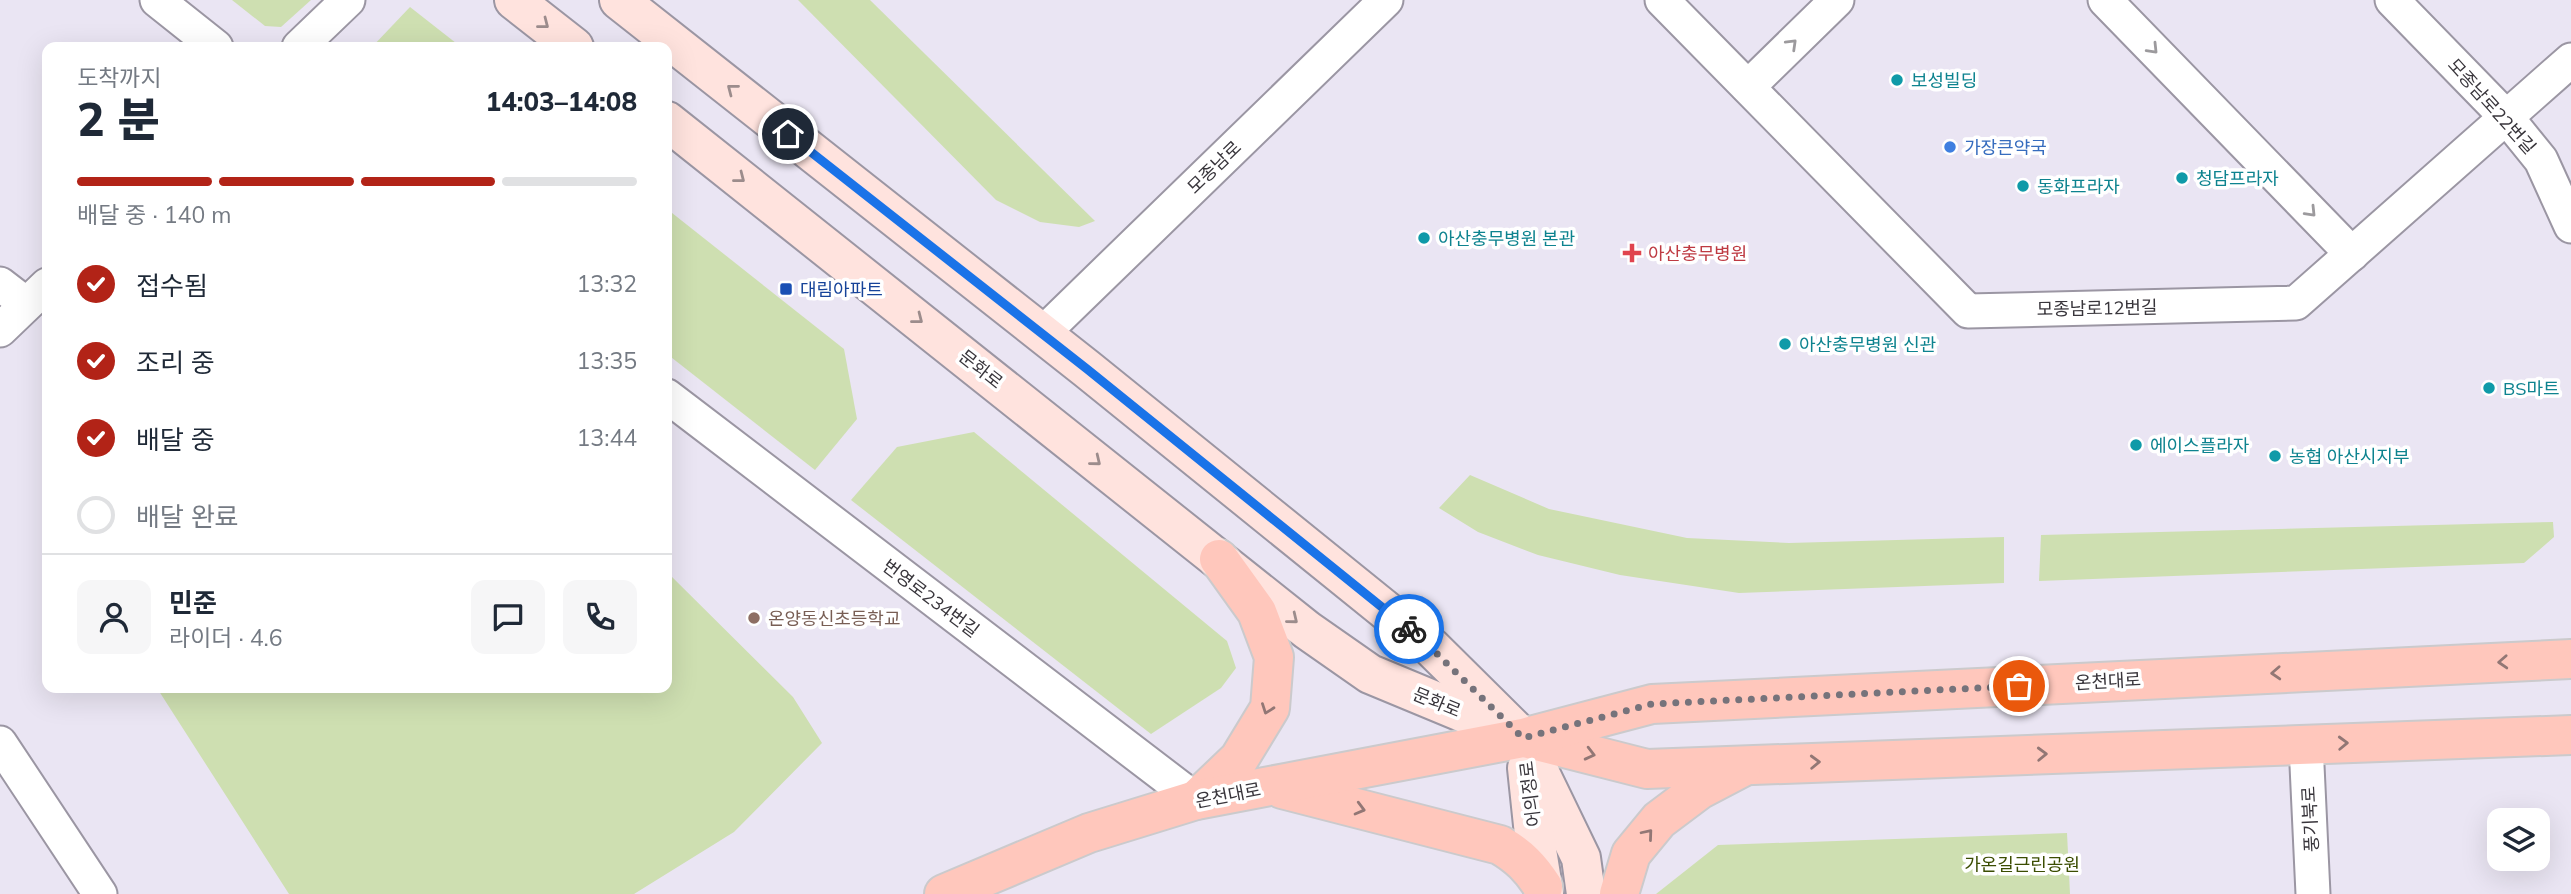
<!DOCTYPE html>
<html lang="ko">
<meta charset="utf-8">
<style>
:root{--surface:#fff;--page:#f6f6f7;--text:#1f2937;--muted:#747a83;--line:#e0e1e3;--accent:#b22317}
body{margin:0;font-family:Mulish,"Noto Sans KR",sans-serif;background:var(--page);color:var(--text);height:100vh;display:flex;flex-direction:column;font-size:26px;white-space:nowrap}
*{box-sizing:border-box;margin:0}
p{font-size:23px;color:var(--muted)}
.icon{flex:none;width:38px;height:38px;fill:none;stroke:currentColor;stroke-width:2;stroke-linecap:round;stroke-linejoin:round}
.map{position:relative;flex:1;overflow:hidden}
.details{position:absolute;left:42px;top:42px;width:630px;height:651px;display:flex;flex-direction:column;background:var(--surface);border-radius:14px;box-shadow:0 7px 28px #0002}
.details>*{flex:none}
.tools{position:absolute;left:2487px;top:808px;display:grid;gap:14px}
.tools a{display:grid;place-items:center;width:63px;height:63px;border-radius:14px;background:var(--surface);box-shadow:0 7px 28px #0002;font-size:35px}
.pin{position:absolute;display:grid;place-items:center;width:60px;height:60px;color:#fff;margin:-30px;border:4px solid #fff;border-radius:50%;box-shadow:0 2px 7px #0007}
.courier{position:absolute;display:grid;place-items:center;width:70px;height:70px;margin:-35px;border:5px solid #1a73e8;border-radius:50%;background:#fff;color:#222;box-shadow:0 2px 9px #0007}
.headline em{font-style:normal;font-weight:800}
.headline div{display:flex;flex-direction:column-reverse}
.headline{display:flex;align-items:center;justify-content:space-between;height:119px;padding:0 35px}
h1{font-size:46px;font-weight:800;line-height:52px}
.bar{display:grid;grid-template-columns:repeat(4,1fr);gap:10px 7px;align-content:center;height:84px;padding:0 35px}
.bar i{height:9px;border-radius:5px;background:var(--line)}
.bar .on{background:var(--accent)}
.bar p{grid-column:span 4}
.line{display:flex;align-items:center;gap:18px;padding:0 35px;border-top:2px solid var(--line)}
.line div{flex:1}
.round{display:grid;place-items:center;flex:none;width:74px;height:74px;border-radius:14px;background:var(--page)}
ol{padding:0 35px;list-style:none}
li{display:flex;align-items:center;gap:21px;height:77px}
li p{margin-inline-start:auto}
li .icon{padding:7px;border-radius:50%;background:var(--accent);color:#fff;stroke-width:4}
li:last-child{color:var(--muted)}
li i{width:38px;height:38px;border:4px solid var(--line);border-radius:50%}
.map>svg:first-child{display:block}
</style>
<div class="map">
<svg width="2571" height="894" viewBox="0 0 2571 894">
<rect width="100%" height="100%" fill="#eae5f3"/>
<g fill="#cedfb1">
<path d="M232,0h79l-30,27 -16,-1z"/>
<path d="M798,0h72l225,221 -16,6 -39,-5 -44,-22z"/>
<path d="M410,7l51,40h-89z"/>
<path d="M667,209l177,140 13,70 -42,51 -148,-116z"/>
<path d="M974,432l253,209 9,27 -15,20 -70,46 -300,-234 46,-53z"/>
<path d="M1470,475l79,34 138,29 102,5 215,-6v46l-265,10 -119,-18 -82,-20 -60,-23 -39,-24z"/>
<path d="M2553,522l1,15 -30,26 -485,18 2,-46z"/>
<path d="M667,572l126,125 29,46 -88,89 -100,62h-345l-132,-206h510z"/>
<path d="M2067,833l3,61h-414l62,-49z"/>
</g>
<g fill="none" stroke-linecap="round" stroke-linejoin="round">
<g stroke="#9b96a3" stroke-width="37">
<g id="minor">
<path d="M157,0l59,47"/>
<path d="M1662,0l306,311 328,-8 275,-243"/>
<path d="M2105,0l247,254"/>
<path d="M2392,0l115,118 34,42 30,66"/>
<path d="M299,47l49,-47"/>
<path d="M1748,87l89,-87"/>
<path d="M0,284l26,20"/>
<path d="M0,330l47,-45"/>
<path d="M1042,334l344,-334"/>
<path d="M667,396l529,404"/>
<path d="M0,743l100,151"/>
<path d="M2306,744l7,150"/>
</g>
</g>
<g stroke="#9b96a3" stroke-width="42">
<g id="secondary">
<path d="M514,0l60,47"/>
<path d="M619,0l468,369 344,278 92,91 58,120 5,36"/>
<path d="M667,121l640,509 63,44 135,56"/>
<path d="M1527,768l6,57 11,69"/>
</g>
</g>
<g stroke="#cbcacc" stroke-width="42">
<g id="primary">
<path d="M1529,739l118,30 924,-34"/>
<path d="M1282,789l218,56c19,11 31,23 43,42"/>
<path d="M1196,800l43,-41 31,-51 4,-51 -17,-45 -38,-53"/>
<path d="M944,894l145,-61 107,-33 327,-62 129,-34 919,-45"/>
<path d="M1619,894l12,-40 28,-34 40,-30 42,-22"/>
</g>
</g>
<use href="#minor" stroke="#fff" stroke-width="33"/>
<use href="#secondary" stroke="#ffe3de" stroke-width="38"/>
<use href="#primary" stroke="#ffc7bc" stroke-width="38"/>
</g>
<defs><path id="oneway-chevron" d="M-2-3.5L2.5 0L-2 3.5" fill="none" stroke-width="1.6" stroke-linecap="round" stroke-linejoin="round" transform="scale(1.75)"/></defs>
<g stroke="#9c8c8c">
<use href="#oneway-chevron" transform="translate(544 24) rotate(38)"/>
<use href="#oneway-chevron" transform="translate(732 89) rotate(-142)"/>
<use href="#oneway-chevron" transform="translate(740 178) rotate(38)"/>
<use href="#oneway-chevron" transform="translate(918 319) rotate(38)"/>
<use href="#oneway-chevron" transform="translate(1096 461) rotate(39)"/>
<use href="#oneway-chevron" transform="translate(1293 619) rotate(39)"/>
</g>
<g stroke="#9c9a9d">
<use href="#oneway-chevron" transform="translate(1792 44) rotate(-44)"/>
<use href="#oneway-chevron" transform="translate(2153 49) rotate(46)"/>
<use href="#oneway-chevron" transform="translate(2311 212) rotate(46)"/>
</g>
<g stroke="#927775">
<use href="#oneway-chevron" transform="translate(2503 662) rotate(177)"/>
<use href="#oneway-chevron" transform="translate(2276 673) rotate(177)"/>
<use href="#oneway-chevron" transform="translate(1267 709) rotate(110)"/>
<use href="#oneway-chevron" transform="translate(2343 743) rotate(-2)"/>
<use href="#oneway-chevron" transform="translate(1590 754) rotate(14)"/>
<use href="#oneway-chevron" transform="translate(2042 754) rotate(-2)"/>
<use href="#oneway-chevron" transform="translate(1815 762) rotate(-2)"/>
<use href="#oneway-chevron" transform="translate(1360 809) rotate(15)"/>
<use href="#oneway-chevron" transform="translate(1648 834) rotate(-50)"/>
</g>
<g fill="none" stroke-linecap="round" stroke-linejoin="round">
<path stroke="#76737b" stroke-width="7" stroke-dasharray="0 12.6" d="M1409,629l22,19 92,90 129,-34 367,-18"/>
<path stroke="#1a73e8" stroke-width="9" d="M788,134l299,235 322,260"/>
</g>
<g fill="#0f9aa8" stroke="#fff" stroke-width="2.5">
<circle cx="1897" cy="80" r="7"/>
<circle cx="2182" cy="178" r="7"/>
<circle cx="2023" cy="186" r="7"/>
<circle cx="1424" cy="238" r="7"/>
<circle cx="1785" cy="344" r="7"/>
<circle cx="2489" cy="388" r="7"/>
<circle cx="2136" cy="445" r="7"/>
<circle cx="2275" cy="456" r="7"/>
</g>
<circle fill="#3f7fe0" stroke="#fff" stroke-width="2.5" cx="1950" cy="147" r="7"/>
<path fill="#e0444e" stroke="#fff" stroke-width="2.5" d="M1628.5 242.5h7v7h7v7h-7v7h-7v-7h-7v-7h7z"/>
<rect fill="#1a4fb4" stroke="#fff" stroke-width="2.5" x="779" y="282" width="14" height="14" rx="3.5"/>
<circle fill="#8d6e63" stroke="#fff" stroke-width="2.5" cx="754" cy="618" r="7"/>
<g text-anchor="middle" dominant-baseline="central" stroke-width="7" stroke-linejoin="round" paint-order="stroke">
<g font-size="18" fill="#0d838f" stroke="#fff" text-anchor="start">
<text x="1911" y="80">보성빌딩</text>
<text x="2196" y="178">청담프라자</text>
<text x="2037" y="186">동화프라자</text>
<text x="1438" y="238">아산충무병원 본관</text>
<text x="1799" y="344">아산충무병원 신관</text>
<text x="2503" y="388">BS마트</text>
<text x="2150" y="445">에이스플라자</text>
<text x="2289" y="456">농협 아산시지부</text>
</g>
<g font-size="18" fill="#38353b" stroke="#fff">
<text transform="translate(2492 106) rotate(48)">모종남로22번길</text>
<text transform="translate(1214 167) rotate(-44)">모종남로</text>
<text transform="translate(2097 308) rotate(-1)">모종남로12번길</text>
<text transform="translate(981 369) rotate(38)">문화로</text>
<text transform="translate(931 598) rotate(37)">번영로234번길</text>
<text transform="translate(2108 681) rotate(-3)">온천대로</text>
<text transform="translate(1437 702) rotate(22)">문화로</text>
<text transform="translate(1530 794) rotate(-97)">어의정로</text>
<text transform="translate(1228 795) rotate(-11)">온천대로</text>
<text transform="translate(2310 819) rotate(-93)">풍기북로</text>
</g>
<g font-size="18" fill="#366cbe" stroke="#fff" text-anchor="start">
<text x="1964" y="147">가장큰약국</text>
</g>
<g font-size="18" fill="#be3a42" stroke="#fff" text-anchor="start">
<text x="1648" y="253">아산충무병원</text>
</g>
<g font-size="18" fill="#164399" stroke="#fff" text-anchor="start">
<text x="800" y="289">대림아파트</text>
</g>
<g font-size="18" fill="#785e54" stroke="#fff" text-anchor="start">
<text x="768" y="618">온양동신초등학교</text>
</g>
<g font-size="18" fill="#3b4d02" stroke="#fff">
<text x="2022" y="864">가온길근린공원</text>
</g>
</g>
</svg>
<div class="tools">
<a><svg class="icon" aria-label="layers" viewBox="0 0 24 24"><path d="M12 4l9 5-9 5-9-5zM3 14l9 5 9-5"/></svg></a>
</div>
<div class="pin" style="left:2019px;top:686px;background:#ea580c"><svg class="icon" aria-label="bag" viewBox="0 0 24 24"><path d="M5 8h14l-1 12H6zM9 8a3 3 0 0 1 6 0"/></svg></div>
<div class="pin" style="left:788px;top:134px;background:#1f2937"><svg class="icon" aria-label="home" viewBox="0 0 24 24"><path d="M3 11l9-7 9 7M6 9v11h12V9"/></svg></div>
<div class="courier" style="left:1409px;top:629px"><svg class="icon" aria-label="bike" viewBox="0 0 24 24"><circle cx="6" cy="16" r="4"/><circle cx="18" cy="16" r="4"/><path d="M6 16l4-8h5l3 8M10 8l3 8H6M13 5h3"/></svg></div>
<section class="details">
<div class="headline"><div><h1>2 분</h1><p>도착까지</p></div><em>14:03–14:08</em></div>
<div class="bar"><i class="on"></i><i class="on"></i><i class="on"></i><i></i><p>배달 중 · 140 m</p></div>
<ol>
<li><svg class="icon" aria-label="check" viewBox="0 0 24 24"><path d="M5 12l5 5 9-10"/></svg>접수됨<p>13:32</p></li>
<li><svg class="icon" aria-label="check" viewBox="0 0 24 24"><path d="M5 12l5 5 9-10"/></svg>조리 중<p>13:35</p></li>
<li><svg class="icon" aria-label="check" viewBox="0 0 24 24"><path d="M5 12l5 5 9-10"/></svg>배달 중<p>13:44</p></li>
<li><i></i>배달 완료</li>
</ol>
<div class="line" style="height:126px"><a class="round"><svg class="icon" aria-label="person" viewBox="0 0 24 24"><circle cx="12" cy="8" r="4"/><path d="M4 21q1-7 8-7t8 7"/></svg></a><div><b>민준</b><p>라이더 · 4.6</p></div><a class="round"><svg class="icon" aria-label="chat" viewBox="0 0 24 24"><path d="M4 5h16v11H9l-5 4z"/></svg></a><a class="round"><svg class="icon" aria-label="phone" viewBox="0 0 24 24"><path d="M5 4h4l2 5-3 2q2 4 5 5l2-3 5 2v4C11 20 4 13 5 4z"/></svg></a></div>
</section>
</div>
